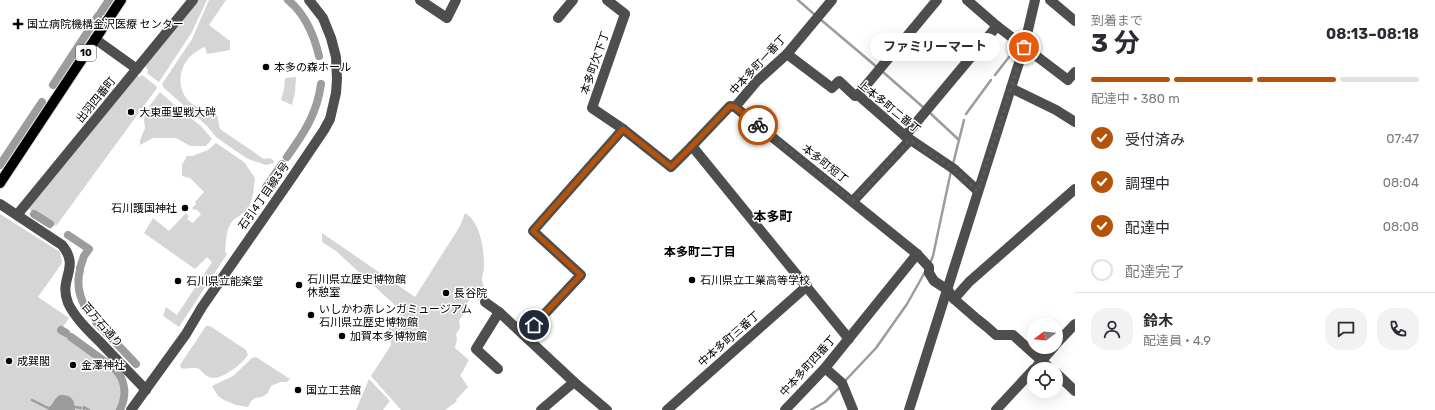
<!DOCTYPE html>
<html lang="ja">
<meta charset="utf-8">
<style>
:root{--surface:#fff;--page:#f2f2f3;--text:#2b2b33;--muted:#7c7c81;--line:#e1e1e2;--accent:#b45309}
body{margin:0;font-family:Rubik,"Noto Sans JP",sans-serif;background:var(--page);color:var(--text);height:100vh;display:flex;flex-direction:column;font-size:15px;white-space:nowrap}
*{box-sizing:border-box;margin:0}
p{font-size:13px;color:var(--muted)}
.icon{flex:none;width:22px;height:22px;fill:none;stroke:currentColor;stroke-width:2;stroke-linecap:round;stroke-linejoin:round}
.map{position:relative;flex:1;overflow:hidden}
.drawer{display:flex;flex-direction:column;background:var(--surface);width:360px}
.drawer>*{flex:none}
.needle{width:26px;rotate:254deg}
.controls{position:absolute;left:1027px;top:318px;display:grid;gap:8px}
.controls a{display:grid;place-items:center;width:36px;height:36px;border-radius:50%;background:var(--surface);box-shadow:0 4px 16px #0002;font-size:20px}
.pin{position:absolute;display:grid;place-items:center;width:34px;height:34px;color:#fff;margin:-17px;border:2px solid #fff;border-radius:50%;box-shadow:0 1px 4px #0007}
.courier{position:absolute;display:grid;place-items:center;width:40px;height:40px;margin:-20px;border:3px solid #b45309;border-radius:50%;background:#fff;color:#222;box-shadow:0 1px 5px #0007}
.bubble{position:absolute;height:28px;border-radius:14px;background:var(--surface);box-shadow:0 4px 16px #0002;font-size:13px;font-weight:700;line-height:28px;text-align:center}
.overview em{font-style:normal;font-weight:700}
.overview div{display:flex;flex-direction:column-reverse}
.overview{display:flex;align-items:center;justify-content:space-between;height:68px;padding:0 16px}
h1{font-size:26px;font-weight:700;line-height:30px}
.bar{display:grid;grid-template-columns:repeat(4,1fr);gap:6px 4px;align-content:center;height:48px;padding:0 16px}
.bar i{height:5px;border-radius:3px;background:var(--line)}
.bar .selected{background:var(--accent)}
.bar p{grid-column:span 4}
.line{display:flex;align-items:center;gap:10px;padding:0 16px;border-top:1px solid var(--line)}
.line div{flex:1}
.round{display:grid;place-items:center;flex:none;width:42px;height:42px;border-radius:16px;background:var(--page)}
ol{padding:0 16px;list-style:none}
li{display:flex;align-items:center;gap:12px;height:44px}
li p{margin-inline-start:auto}
li .icon{padding:4px;border-radius:50%;background:var(--accent);color:#fff;stroke-width:4}
li:last-child{color:var(--muted)}
li i{width:22px;height:22px;border:2px solid var(--line);border-radius:50%}
main{display:flex;flex:1;min-height:0}
.map>svg:first-child{display:block}
</style>
<main>
<div class="map">
<svg width="1075" height="410" viewBox="0 0 1075 410">
<rect width="100%" height="100%" fill="#fff"/>
<g fill="#d5d5d5">
<path d="M196,0h11l-15,32 -33,50 -12,-9 1,-3 -4,-5z"/>
<path d="M209,0h17l-17,25 21,16v9l-23,4 -2,-7c-37,14 -31,66 11,63l4,19 44,30 6,-1 4,3v2l-8,2 -18,-6 -15,-10 -17,-12 -9,-11 -43,-38 -2,-4 30,-45z"/>
<path d="M136,75l4,2 2,-2 14,11 1,2 -101,138 -29,-18z"/>
<path d="M296,77l-1,15 -3,13 -11,-5 3,-11 1,-11z"/>
<path d="M160,92l21,19 20,15 11,13 -6,7h-16l-14,-8h-23l-13,7v-5l5,-12 -1,-8 1,-8z"/>
<path d="M216,143l28,19 11,16c-2,12 -1,27 -12,35 -4,4 -9,5 -12,10 -5,7 -5,20 -6,28l2,3 -48,73 -16,-11 3,-9 11,8 35,-53 -5,-5 -12,12 -51,-36 9,-15 16,13 17,-18 3,3 -2,3 6,4 8,-9 -5,-5 -2,1 -2,-2 4,-4 -1,-2 9,-10 -14,-14 -8,-2v-11l5,-9h5l16,-6z"/>
<path d="M465,213c16,10 19,36 19,54 0,4 -2,9 -2,13 1,4 2,8 3,12l-6,9 -6,-5 -6,7 1,6 -9,11 1,8 -4,6 1,5 -2,9 14,12c-4,5 -4,10 -9,15l8,12 -12,13 1,1 -12,9h-44l-30,-34 20,-31 -2,-17 11,-13 -3,-8 -61,-56 -14,-9v-9l93,64 45,-71z"/>
<path d="M0,214l60,38 2,11 -24,34 31,21 -8,12 57,42c8,13 7,24 1,38h-119z"/>
<path d="M206,326h4l36,24 2,5c-6,9 -28,27 -39,22 -6,-2 -7,-8 -13,-9 -5,-1 -11,2 -15,0l-1,-3z"/>
<path d="M256,357l34,22 -3,3h-7l-9,4 -3,7 -6,4 -7,1 -4,3 -3,6 -12,-2 -12,-5 -6,-4 -6,-10 21,-10 19,-18z"/>
<path d="M369,379l21,22 -7,9h-27z"/>
</g>
<path fill="#9c9c9c" d="M60,395c11,-1 15,5 15,15h-27l1,-3c5,-3 5,-9 11,-12z"/>
<g fill="none" stroke-linecap="round" stroke-linejoin="round">
<g stroke="#9c9c9c" stroke-width="2.5">
<path d="M798,0l17,15"/>
<path d="M820,19l58,49"/>
<path d="M883,72l41,36"/>
<path d="M995,75l14,-18"/>
<path d="M929,112l30,28"/>
<path d="M966,114l25,-34"/>
<path d="M953,164l11,-44"/>
<path d="M931,261l2,-5 18,-85"/>
<path d="M845,381l31,-33 31,-44 18,-32"/>
<path d="M32,400l16,8"/>
<path d="M75,407l6,1"/>
<path d="M84,409v-2l5,3"/>
<path d="M811,410l14,-8 15,-15"/>
</g>
<g stroke="#9c9c9c" stroke-width="8">
<path d="M288,0c17,14 26,35 31,56"/>
<path d="M101,12l8,-12"/>
<path d="M53,85l45,-69"/>
<path d="M287,157c17,-24 30,-43 34,-73"/>
<path d="M0,165l42,-63"/>
<path d="M266,187l16,-23"/>
<path d="M34,214l16,10"/>
<path d="M68,235l21,14 -5,7 -4,12"/>
<path d="M80,270c-4,15 -1,27 7,40"/>
<path d="M96,322l40,42"/>
<path d="M61,330l5,3"/>
<path d="M71,337l40,29"/>
<path d="M114,368c12,12 13,27 6,42"/>
</g>
<g stroke="#dbdbdb" stroke-width="12">
<path id="major" d="M0,183l121,-183"/>
</g>
<g stroke="#4e4e4e" stroke-width="10">
<path d="M420,0l27,18 9,-18"/>
<path d="M607,0l18,14 -33,94 31,21 48,38 21,-21 38,-40 5,1 182,147 12,13v6l5,8 14,9 6,9 23,20 10,8 9,8h17l38,34"/>
<path d="M967,0l30,26 71,54 7,-8"/>
<path d="M1050,0l25,21"/>
<path d="M558,18l15,-18"/>
<path d="M95,39l42,30"/>
<path d="M787,54l45,34 7,-7 16,15 3,-1 47,41 49,33 24,22"/>
<path d="M1011,88l45,22 19,12"/>
<path d="M858,95l79,-95"/>
<path d="M735,107l22,-26 30,-27 45,-54"/>
<path d="M905,136l92,-110"/>
<path d="M692,146l157,193"/>
<path d="M853,201l57,-61"/>
<path d="M0,204l62,41c19,23 -4,33 6,58 7,15 21,28 33,40 15,16 30,31 45,47"/>
<path d="M17,215l176,-215"/>
<path d="M954,299l15,-17 106,-93"/>
<path d="M485,302l14,10 75,70 33,28"/>
<path d="M525,335l56,-60 -48,-44 90,-102"/>
<path d="M1056,344l19,-20"/>
<path d="M1037,366l17,-19"/>
<path d="M825,368l17,15 11,27"/>
<path d="M498,369l-22,-20 23,-37"/>
<path d="M1056,373l19,18"/>
<path d="M131,410l55,-76 16,-27 91,-131 31,-46 6,-11 6,-26 1,-14 -1,-22 -5,-19 -8,-20 -14,-18"/>
<path d="M541,410l33,-28"/>
<path d="M667,410l140,-124"/>
<path d="M785,410l40,-42 92,-114"/>
<path d="M909,410l115,-363 11,-47"/>
<path d="M996,410l38,-41"/>
</g>
<use href="#major" stroke="#000" stroke-width="10"/>
</g>
<g fill="none" stroke-linecap="round" stroke-linejoin="round">
<path stroke="#595959" stroke-width="4" stroke-dasharray="0 7.2" d="M758,125l95,76 57,-61 44,29 24,22 46,-144"/>
<path stroke="#b45309" stroke-width="5" d="M534,325l47,-50 -48,-44 90,-102 48,38 21,-21 38,-40 5,1 23,18"/>
</g>
<g fill="#000" stroke="#fff" stroke-width="1.5">
<path d="M16 18h4v4h4v4h-4v4h-4v-4h-4v-4h4z"/>
<circle cx="266" cy="67" r="4"/>
<circle cx="131" cy="112" r="4"/>
<circle cx="185" cy="208" r="4"/>
<circle cx="692" cy="280" r="4"/>
<circle cx="178" cy="281" r="4"/>
<circle cx="299" cy="285" r="4"/>
<circle cx="446" cy="293" r="4"/>
<circle cx="311" cy="315" r="4"/>
<circle cx="342" cy="336" r="4"/>
<circle cx="9" cy="361" r="4"/>
<circle cx="73" cy="365" r="4"/>
<circle cx="298" cy="390" r="4"/>
</g>
<g text-anchor="middle" dominant-baseline="central" stroke-width="3" stroke-linejoin="round" paint-order="stroke">
<rect fill="#fff" stroke="#4c4c4c" stroke-width="1" x="76" y="45" width="20" height="16" rx="3"/>
<g font-size="10" font-weight="bold" fill="#000">
<text x="86" y="53">10</text>
</g>
<g font-size="11" fill="#000" stroke="#fff" text-anchor="start">
<text x="27" y="24">国立病院機構金沢医療 センター</text>
<text x="274" y="67">本多の森ホール</text>
<text x="139" y="112">大東亜聖戦大碑</text>
<text x="177" y="208" text-anchor="end">石川護国神社</text>
<text x="307" y="279">石川県立歴史博物館<tspan x="307" dy="13">休憩室</tspan></text>
<text x="700" y="280">石川県立工業高等学校</text>
<text x="186" y="281">石川県立能楽堂</text>
<text x="454" y="293">長谷院</text>
<text x="319" y="309">いしかわ赤レンガミュージアム<tspan x="319" dy="13">石川県立歴史博物館</tspan></text>
<text x="350" y="336">加賀本多博物館</text>
<text x="17" y="361">成巽閣</text>
<text x="81" y="365">金澤神社</text>
<text x="306" y="390">国立工芸館</text>
</g>
<g font-size="11" fill="#000" stroke="#fff">
<text transform="translate(595 63) rotate(-71)">本多町欠下丁</text>
<text transform="translate(758 65) rotate(-47)">中本多町一番丁</text>
<text transform="translate(96 100) rotate(-51)">出羽四番町</text>
<text transform="translate(889 107) rotate(39)">上本多町二番丁</text>
<text transform="translate(825 164) rotate(38)">本多町短丁</text>
<text transform="translate(264 196) rotate(-55)">石引4丁目線3号</text>
<text transform="translate(102 325) rotate(49)">百万石通り</text>
<text transform="translate(729 339) rotate(-41)">中本多町三番丁</text>
<text transform="translate(808 366) rotate(-48)">中本多町四番丁</text>
</g>
<g font-size="12" font-weight="bold" fill="#000" stroke="#fff">
<text x="700" y="252">本多町二丁目</text>
</g>
<g font-size="13" font-weight="bold" fill="#000" stroke="#fff">
<text x="773" y="216">本多町</text>
</g>
</g>
</svg>
<div class="controls">
<a><svg class="needle" viewBox="-14 -14 28 28"><path d="M0-13l5 13h-10z" fill="#e53935"/><path d="M0 13l5-13h-10z" fill="#7c7c81"/></svg></a>
<a><svg class="icon" aria-label="locate" viewBox="0 0 24 24"><circle cx="12" cy="12" r="6"/><path d="M12 2v4M12 18v4M2 12h4M18 12h4"/></svg></a>
</div>
<div class="pin" style="left:1024px;top:47px;background:#ea580c"><svg class="icon" aria-label="bag" viewBox="0 0 24 24"><path d="M5 8h14l-1 12H6zM9 8a3 3 0 0 1 6 0"/></svg></div>
<div class="pin" style="left:534px;top:325px;background:#1f2937"><svg class="icon" aria-label="home" viewBox="0 0 24 24"><path d="M3 11l9-7 9 7M6 9v11h12V9"/></svg></div>
<div class="courier" style="left:758px;top:125px"><svg class="icon" aria-label="bike" viewBox="0 0 24 24"><circle cx="6" cy="16" r="4"/><circle cx="18" cy="16" r="4"/><path d="M6 16l4-8h5l3 8M10 8l3 8H6M13 5h3"/></svg></div>
<div class="bubble" style="left:870px;top:33px;width:130px">ファミリーマート</div>
</div>
<section class="drawer">
<div class="overview"><div><h1>3 分</h1><p>到着まで</p></div><em>08:13–08:18</em></div>
<div class="bar"><i class="selected"></i><i class="selected"></i><i class="selected"></i><i></i><p>配達中 · 380 m</p></div>
<ol>
<li><svg class="icon" aria-label="check" viewBox="0 0 24 24"><path d="M5 12l5 5 9-10"/></svg>受付済み<p>07:47</p></li>
<li><svg class="icon" aria-label="check" viewBox="0 0 24 24"><path d="M5 12l5 5 9-10"/></svg>調理中<p>08:04</p></li>
<li><svg class="icon" aria-label="check" viewBox="0 0 24 24"><path d="M5 12l5 5 9-10"/></svg>配達中<p>08:08</p></li>
<li><i></i>配達完了</li>
</ol>
<div class="line" style="height:72px"><a class="round"><svg class="icon" aria-label="person" viewBox="0 0 24 24"><circle cx="12" cy="8" r="4"/><path d="M4 21q1-7 8-7t8 7"/></svg></a><div><b>鈴木</b><p>配達員 · 4.9</p></div><a class="round"><svg class="icon" aria-label="chat" viewBox="0 0 24 24"><path d="M4 5h16v11H9l-5 4z"/></svg></a><a class="round"><svg class="icon" aria-label="phone" viewBox="0 0 24 24"><path d="M5 4h4l2 5-3 2q2 4 5 5l2-3 5 2v4C11 20 4 13 5 4z"/></svg></a></div>
</section>
</main>
